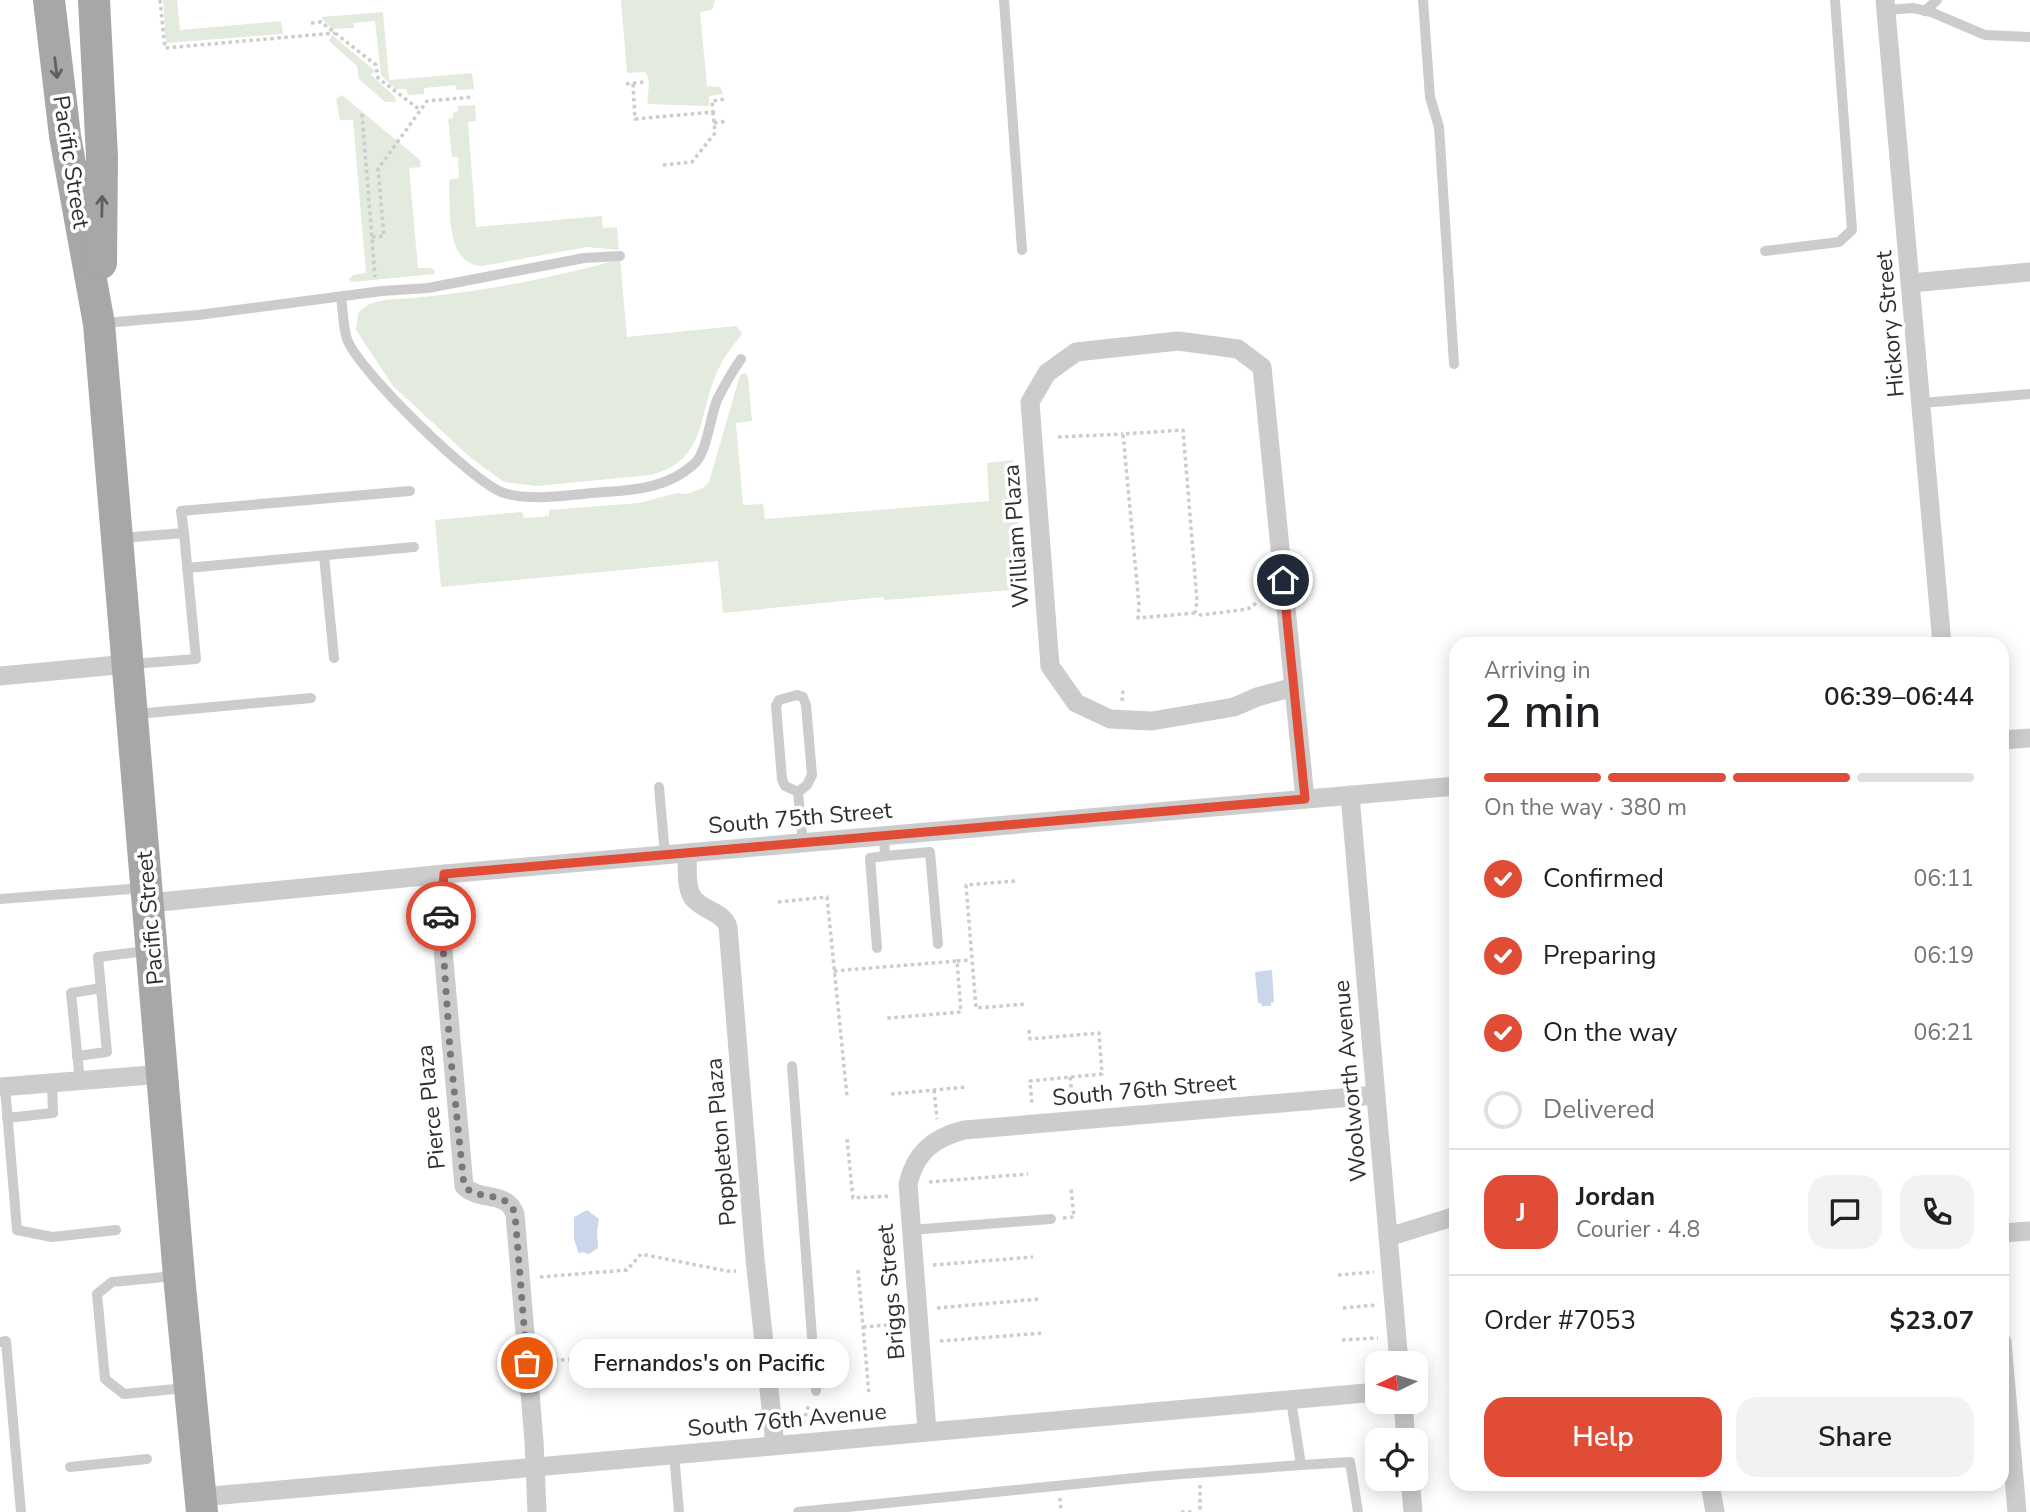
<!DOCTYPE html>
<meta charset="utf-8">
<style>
:root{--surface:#fff;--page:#f2f2f2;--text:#202124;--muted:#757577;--line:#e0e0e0;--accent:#e04c36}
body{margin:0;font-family:"Nunito Sans",sans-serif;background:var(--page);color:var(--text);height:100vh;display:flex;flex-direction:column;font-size:26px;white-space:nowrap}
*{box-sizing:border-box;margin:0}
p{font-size:23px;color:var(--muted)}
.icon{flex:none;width:38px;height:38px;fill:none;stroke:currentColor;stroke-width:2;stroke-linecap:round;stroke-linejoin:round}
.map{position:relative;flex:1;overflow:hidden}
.details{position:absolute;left:1449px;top:637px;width:560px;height:854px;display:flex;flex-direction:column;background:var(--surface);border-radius:21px;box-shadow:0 4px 18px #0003}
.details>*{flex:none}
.needle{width:46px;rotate:265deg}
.fabs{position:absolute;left:1365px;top:1351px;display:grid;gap:14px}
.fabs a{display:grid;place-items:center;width:63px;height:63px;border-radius:14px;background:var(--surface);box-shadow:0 4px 18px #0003;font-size:35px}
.pin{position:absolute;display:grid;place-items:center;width:60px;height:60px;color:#fff;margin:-30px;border:4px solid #fff;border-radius:50%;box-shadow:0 2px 7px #0007}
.courier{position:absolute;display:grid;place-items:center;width:70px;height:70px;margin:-35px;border:5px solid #e04c36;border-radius:50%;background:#fff;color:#222;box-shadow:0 2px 9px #0007}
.bubble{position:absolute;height:49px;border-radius:21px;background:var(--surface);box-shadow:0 4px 18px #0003;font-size:23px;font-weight:600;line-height:49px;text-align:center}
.headline em{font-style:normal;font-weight:600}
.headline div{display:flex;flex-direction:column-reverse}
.headline{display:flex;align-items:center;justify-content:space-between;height:119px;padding:0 35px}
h1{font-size:46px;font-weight:600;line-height:52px}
.bar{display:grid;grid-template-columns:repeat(4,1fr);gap:10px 7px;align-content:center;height:84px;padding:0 35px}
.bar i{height:9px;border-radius:5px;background:var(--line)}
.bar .on{background:var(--accent)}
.bar p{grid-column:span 4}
.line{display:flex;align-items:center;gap:18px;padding:0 35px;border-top:2px solid var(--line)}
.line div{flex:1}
.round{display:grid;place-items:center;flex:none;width:74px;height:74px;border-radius:21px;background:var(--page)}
ol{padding:0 35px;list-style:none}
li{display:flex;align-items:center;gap:21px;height:77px}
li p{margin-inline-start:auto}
li .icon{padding:7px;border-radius:50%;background:var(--accent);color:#fff;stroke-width:4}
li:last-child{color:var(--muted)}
li i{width:38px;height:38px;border:4px solid var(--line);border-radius:50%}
.primary-button{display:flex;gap:14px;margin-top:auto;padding:14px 35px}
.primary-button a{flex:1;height:80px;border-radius:21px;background:var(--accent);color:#fff;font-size:28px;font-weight:600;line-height:80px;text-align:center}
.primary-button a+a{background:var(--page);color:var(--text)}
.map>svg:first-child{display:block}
</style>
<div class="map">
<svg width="2030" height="1512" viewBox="0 0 2030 1512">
<rect width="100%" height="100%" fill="#fff"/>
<g fill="#e2ebdd">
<path d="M163,0h14l3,30 101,-9 2,13 -117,9z"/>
<path d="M621,0h94l-3,10 -12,2 7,74 13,1 3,7 -14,2v10l-61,-2c-2,-12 5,-22 -3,-32l-18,1z"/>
<path d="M383,12l6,68 83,-7 2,16 -18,1v-5l-32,3v6l-16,1 -2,-6h-11l-14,-14 -6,-54 -21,2v5l-22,1 -11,-12z"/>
<path d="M332,35l43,36 -4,4 24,22 1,5h-11l-26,-23 -2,-13 -28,-25z"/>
<path d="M342,95l78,65 1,7 -12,1 9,100h14l3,3 -1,3 -81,8 -4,-2 4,-5 13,-2 -13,-153h-13l-4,-21z"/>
<path d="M475,105l1,16 -8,1 8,105 126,-11 1,12 14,-1 2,23 -32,-3 -105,19c-38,-2 -31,-59 -33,-86l10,-2 -1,-21h-6l-4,-38 5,-1v-5l5,-2v-5z"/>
<path d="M620,259l7,78 109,-11 6,8c-7,10 -17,20 -22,32 -23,43 -10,94 -69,109l-114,11 -33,-4 -33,-24 -78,-72 -37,-56 2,-16c12,-17 36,-14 55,-16 68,-6 141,-20 207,-39z"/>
<path d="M745,373l3,4 4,44 -16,2 7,82 20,-1 2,15 224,-18 -2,-38 26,-3 10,129 -138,11 -2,-3 -160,16 -5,-52 -277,26 -6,-67 87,-8 2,6 25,-2v-6l90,-7 38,-10 10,1 16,-6 6,-6 31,-107z"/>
</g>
<g fill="#cad7eb">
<path d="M1272,970l2,32 -3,1v3h-9l-1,-3h-3l-3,-31z"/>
<path d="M587,1210l12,9 -2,12 1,17 -9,6 -7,-2 -3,2 -5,-15v-22z"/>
</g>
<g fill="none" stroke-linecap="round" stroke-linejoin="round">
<g stroke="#ccc" stroke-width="3.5" stroke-dasharray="3.5 3.5" stroke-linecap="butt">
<path d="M160,0l5,48 170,-15"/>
<path d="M311,23l10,-1 55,43 2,13 42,32"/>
<path d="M626,84l18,-2"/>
<path d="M633,84l2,35 78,-7 -1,-11 13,-2"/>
<path d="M362,114l13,163"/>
<path d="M714,123l13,-2"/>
<path d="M663,165l29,-3 23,-29 -2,-21"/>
<path d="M372,237l12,-1 -6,-67 49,-68 47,-4"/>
<path d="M1058,437l65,-3"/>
<path d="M1195,613l-57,5 1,-13 -16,-171 60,-4 14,171 -2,12 6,2 47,-6 11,-8"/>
<path d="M1122,701l1,-11"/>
<path d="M1015,881l-49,4 10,123 51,-4"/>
<path d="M778,902l49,-5 20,199"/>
<path d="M957,961l14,-1"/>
<path d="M834,971l123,-10 4,51 -72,6v-5"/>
<path d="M1029,1030l1,9 69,-6 3,41 -72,7 2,24"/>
<path d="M1070,1077l3,26"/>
<path d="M934,1090l3,29"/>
<path d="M891,1094l76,-7"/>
<path d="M847,1139l6,59 38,-2"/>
<path d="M929,1182l99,-8"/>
<path d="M1063,1218l11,-1 -3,-29"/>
<path d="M933,1265l100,-8"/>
<path d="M858,1270l11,124"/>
<path d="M1338,1275l36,-3"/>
<path d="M540,1277l87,-7 14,-16 86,17h9"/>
<path d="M937,1308l102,-9"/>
<path d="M1343,1308l33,-3"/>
<path d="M863,1327l36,-3"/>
<path d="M1342,1340l36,-2"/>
<path d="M940,1341l104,-8"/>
<path d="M547,1361l27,-2"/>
<path d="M803,1423l6,-19"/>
<path d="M1200,1485v27"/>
<path d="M1060,1498l1,14"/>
<path d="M1181,1512h11"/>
</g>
<g stroke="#ccc" stroke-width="10">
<path d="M1004,0l18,250"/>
<path d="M1423,0l7,97 9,30 15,237"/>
<path d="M1886,10l27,-2 18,4 54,23 45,2"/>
<path d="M1925,11l12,-11"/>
<path d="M1765,251l74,-9 13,-12 -17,-230"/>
<path d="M341,297c2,13 2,30 6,42 10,30 127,145 157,154 29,9 71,1 101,-1 32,-2 64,-5 89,-28 13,-11 16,-47 23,-64 7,-14 15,-28 24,-41"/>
<path d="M104,323l94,-8 184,-24 46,-3 156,-30 36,-2"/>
<path d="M1922,403l108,-9"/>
<path d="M184,533l-3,-22 229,-20"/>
<path d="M121,538l63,-5 12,126 -64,5"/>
<path d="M324,556l10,102"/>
<path d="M187,568l227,-21"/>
<path d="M137,714l174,-16"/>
<path d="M659,787l6,68"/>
<path d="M798,792l9,-7 5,-10 -6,-70 -3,-8 -6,-2 -18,5 -3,6 6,73 3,7 13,6 5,51"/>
<path d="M884,835l1,21 45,-4 8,92"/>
<path d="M0,899l144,-11"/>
<path d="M877,948l-7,-90 15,-2"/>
<path d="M77,1056l30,-4 -9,-95 48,-6"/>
<path d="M792,1066l24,325"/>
<path d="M80,1081l-9,-88 30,-5"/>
<path d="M5,1087l12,143 35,7 64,-7"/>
<path d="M7,1118l46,-5 -1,-30"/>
<path d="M911,1230l140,-11"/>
<path d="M175,1276l-63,6 -15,12 8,85 19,15 61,-6"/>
<path d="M0,1342l6,-1 15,171"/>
<path d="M1291,1400l10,65 49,-3 8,50"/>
<path d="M674,1454l5,58"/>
<path d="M70,1467l77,-8"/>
<path d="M798,1512l357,-36 146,-11"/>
</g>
<g stroke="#ccc" stroke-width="19">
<path d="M1885,0l57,644"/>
<path d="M1911,283l119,-11"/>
<path d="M0,676l128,-12"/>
<path d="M1294,687l-37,10 -23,10 -82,14 -42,-2 -34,-16 -26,-37 -20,-264 17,-29 29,-21 102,-11 60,8 24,18 43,432"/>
<path d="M2002,740l28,-2"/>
<path d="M1350,795l49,568"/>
<path d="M687,853c1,14 -2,33 6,45 10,13 30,13 35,29l27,332 20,186"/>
<path d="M445,874l-4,19v34l23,259c15,16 43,4 51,28l19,227 3,71"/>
<path d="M149,903l296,-29 1011,-88"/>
<path d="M0,1087l163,-13"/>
<path d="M2002,1233l28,-2"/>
<path d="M1388,1237l68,-21"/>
<path d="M2002,1342l15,170"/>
<path d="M1403,1402l3,38"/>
<path d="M927,1431l-19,-247c7,-31 25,-46 56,-54l412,-35"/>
<path d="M1410,1479l3,33"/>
<path d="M1710,1484l5,28"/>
<path d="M200,1497l1177,-105"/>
</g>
<g stroke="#a7a7a7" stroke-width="32">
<path d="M49,0l16,136 34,188 80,952 23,236"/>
<path d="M94,0l8,157 -1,106"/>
</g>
</g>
<defs><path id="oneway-shaft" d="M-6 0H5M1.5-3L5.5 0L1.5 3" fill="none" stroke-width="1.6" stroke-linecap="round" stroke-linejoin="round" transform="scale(1.75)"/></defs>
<g stroke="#5f5f5f">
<use href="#oneway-shaft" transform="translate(56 68) rotate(83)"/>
<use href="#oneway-shaft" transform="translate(102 206) rotate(-89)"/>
</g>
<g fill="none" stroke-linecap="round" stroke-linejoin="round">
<path stroke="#787878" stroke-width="7" stroke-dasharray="0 12.6" d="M441,916l9,134 14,136c15,16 43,3 51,28l12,149"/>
<path stroke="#e04c36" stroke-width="9" d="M441,916l3,-42 861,-75 -22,-219"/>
</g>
<g text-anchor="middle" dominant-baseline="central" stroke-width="7" stroke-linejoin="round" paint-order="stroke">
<g font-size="23" fill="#2f2f2f" stroke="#fff">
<text transform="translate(71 162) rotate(81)">Pacific Street</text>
<text transform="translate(1890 324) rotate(-95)">Hickory Street</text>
<text transform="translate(1016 536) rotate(-94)">William Plaza</text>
<text transform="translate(800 818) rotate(-5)">South 75th Street</text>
<text transform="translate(150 918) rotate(-95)">Pacific Street</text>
<text transform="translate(1350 1081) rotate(-95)">Woolworth Avenue</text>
<text transform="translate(1144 1090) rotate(-5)">South 76th Street</text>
<text transform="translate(431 1107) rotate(-96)">Pierce Plaza</text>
<text transform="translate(721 1142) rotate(-95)">Poppleton Plaza</text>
<text transform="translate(891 1292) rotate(-95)">Briggs Street</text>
<text transform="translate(787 1420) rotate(-5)">South 76th Avenue</text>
</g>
</g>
</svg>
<div class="fabs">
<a><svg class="needle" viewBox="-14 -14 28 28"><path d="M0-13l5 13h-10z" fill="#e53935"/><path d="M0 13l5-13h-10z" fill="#757577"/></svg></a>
<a><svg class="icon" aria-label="locate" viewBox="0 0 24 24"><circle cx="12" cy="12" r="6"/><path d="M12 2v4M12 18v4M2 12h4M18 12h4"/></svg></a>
</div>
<div class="pin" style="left:527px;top:1363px;background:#ea580c"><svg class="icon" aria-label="bag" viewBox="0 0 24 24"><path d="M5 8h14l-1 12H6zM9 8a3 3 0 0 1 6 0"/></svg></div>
<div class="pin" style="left:1283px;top:580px;background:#1f2937"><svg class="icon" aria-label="home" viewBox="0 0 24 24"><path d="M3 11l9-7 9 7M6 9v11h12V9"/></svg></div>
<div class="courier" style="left:441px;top:916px"><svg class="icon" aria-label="car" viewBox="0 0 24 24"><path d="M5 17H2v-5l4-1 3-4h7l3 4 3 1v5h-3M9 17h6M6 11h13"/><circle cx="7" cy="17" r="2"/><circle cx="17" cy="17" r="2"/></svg></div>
<div class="bubble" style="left:569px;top:1339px;width:280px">Fernandos's on Pacific</div>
<section class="details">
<div class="headline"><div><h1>2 min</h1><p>Arriving in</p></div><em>06:39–06:44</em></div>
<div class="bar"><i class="on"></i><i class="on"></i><i class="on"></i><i></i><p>On the way · 380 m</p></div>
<ol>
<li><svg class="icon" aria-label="check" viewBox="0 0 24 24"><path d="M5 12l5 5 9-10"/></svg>Confirmed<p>06:11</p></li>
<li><svg class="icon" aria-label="check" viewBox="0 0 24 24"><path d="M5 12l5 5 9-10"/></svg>Preparing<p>06:19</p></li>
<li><svg class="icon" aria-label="check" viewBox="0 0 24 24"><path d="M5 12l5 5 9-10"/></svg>On the way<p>06:21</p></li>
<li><i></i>Delivered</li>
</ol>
<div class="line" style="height:126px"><b class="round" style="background:var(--accent);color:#fff">J</b><div><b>Jordan</b><p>Courier · 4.8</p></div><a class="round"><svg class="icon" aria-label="chat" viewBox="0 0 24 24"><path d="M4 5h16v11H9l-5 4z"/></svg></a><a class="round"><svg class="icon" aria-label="phone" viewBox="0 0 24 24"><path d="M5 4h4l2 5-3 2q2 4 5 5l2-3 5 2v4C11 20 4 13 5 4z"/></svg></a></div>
<div class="line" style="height:91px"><div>Order #7053</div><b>$23.07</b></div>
<div class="primary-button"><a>Help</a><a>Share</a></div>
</section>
</div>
